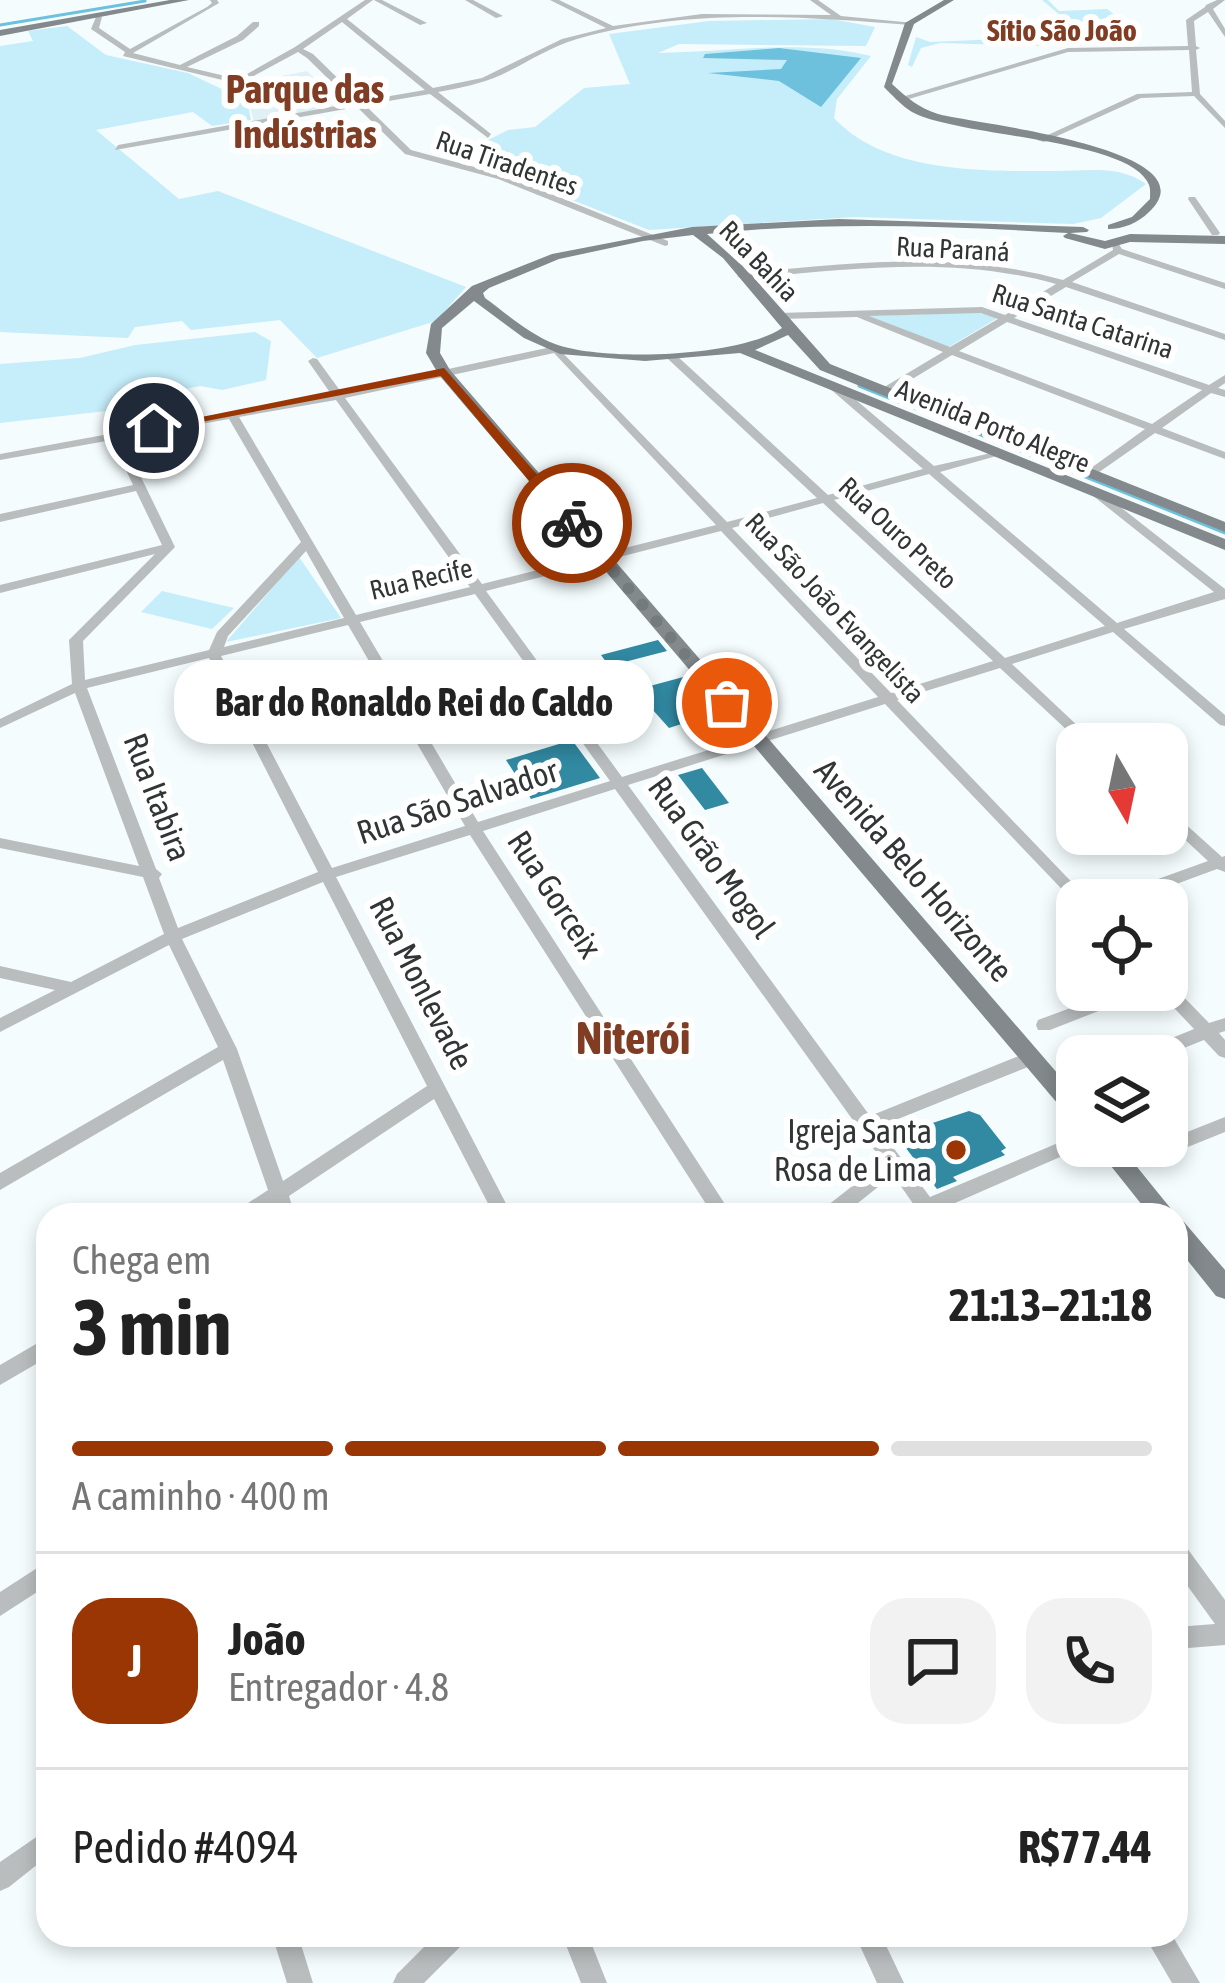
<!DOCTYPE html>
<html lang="pt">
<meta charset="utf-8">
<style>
:root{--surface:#fff;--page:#f2f2f2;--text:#222;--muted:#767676;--line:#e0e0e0;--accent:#9a3603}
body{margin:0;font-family:"Asap Condensed",sans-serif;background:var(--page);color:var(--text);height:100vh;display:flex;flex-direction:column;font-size:45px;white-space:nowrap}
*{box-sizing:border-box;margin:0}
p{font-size:39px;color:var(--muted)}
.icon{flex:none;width:66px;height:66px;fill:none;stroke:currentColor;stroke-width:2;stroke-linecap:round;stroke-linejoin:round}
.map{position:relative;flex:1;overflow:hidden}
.drawer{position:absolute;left:36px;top:1203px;width:1152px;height:744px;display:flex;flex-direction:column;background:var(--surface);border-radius:36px;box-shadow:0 6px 18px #0003}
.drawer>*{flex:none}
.needle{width:78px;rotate:171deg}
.tools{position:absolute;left:1056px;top:723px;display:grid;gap:24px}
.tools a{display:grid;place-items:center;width:132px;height:132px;border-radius:24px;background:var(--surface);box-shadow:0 6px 18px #0003;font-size:60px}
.pin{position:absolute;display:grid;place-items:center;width:102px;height:102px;color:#fff;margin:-51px;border:6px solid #fff;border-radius:50%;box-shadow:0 3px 12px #0007}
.courier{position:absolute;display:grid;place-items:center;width:120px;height:120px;margin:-60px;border:9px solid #9a3603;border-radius:50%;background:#fff;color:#222;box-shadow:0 3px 15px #0007}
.bubble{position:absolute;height:84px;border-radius:36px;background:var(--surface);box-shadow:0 6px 18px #0003;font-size:39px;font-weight:700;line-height:84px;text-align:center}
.headline em{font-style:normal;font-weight:700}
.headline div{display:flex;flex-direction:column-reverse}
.headline{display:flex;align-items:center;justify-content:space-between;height:204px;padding:0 36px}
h1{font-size:78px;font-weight:700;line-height:90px}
.bar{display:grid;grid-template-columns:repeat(4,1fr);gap:18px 12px;align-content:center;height:144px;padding:0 36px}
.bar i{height:15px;border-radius:9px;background:var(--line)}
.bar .current{background:var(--accent)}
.bar p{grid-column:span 4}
.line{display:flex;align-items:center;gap:30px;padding:0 36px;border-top:3px solid var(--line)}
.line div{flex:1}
.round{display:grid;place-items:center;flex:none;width:126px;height:126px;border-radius:36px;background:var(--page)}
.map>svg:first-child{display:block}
</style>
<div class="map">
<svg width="1225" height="1983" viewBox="0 0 1225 1983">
<rect width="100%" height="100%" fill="#f4fcfe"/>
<path fill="#dff1f7" d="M307,71l35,34 -88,16 -5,-17 35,-7 -18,-18z"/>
<g fill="#c6edfa">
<path d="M1042,0h6l11,11 48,-2 8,6 -29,9 1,12 -39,10 -108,-3 -19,5 -9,19 -4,-2 8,-28 14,5 96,-4 35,-22z"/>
<path d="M831,19l44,8 -9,19 -187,-2 -21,9c72,-1 142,-14 213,3l-34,43 -3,19c52,56 150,53 222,53 32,0 63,-6 90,13l-45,34 -28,6 -218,-7 -206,13 -172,-67 -25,-5 56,-28 27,-3 49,-39 46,-4 -21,-50 100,-13z"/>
<path d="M67,26l39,29 82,18 59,28 4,19 -39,6 -19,-14 -97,18 83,69 39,-8 248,96 -30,34 -119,37 -37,-38 -89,10 -9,-9 -47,6 -7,11 -128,-6v-286l33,-5 -5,-10z"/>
<path d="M985,312l16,4 -54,32 -78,-32z"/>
<path d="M255,332l16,9 -5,39 -44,10 -22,-4 -14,3 -11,11 -51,9 -124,14v-59l80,-6 55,-13z"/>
<path d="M299,557l42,61 -115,24z"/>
<path d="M162,591l72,17 -22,21 -71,-17z"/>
</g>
<path fill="#6dc1dc" d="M779,48l82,10 -40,49 -42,-26 -71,-8 73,-4 6,-9 -84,-2 2,-4z"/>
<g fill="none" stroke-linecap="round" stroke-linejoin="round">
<g stroke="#6dc1dc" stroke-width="3">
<path d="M0,25l145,-24"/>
<path d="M859,386l366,147"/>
</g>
</g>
<g fill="#3189a2">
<path d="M658,640l9,11 -58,15 -8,-11z"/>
<path d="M687,676l32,36 -50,16 -34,-38z"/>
<path d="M572,740l28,38 -69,21 -25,-39z"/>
<path d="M702,768l27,35 -24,7 -27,-35z"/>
<path d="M969,1111l11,4 26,33 -5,3 4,4 -52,22 4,4 -20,8 -41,-54z"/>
</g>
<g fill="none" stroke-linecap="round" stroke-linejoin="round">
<g fill="#b9bdbe" fill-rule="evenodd">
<path d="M210,0h7l2,3 -86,50 47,12 57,-29 16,-14h6v4l-16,14 -56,27 51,12 57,-32 70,-47h8l-26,19 86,69 49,-10 80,-39 44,-11 -56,-28h9l54,26 89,-12 129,1 -21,-15h8l23,16 73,7 -4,2c-110,-9 -226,-17 -333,14 -27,8 -51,24 -76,36 -21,9 -41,13 -63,17l53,42 -3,4 -58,-44 -65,11 46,45 93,25 164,66v4l-3,1 -167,-67 -93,-25 -48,-47 -242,43 3,-5 235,-42 -46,-45 -9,-6 -59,32 -116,-28 2,-4 -34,-23 5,-12h6l-3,11 31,21 77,-42 5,-4zM342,22l83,68 -64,11 -48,-47 -10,-5z"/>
<path d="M374,0h8l45,23 -7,2z"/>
<path d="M465,0h8l30,16 -7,2z"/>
<path d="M1217,0h8l-12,9 12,20v8l-17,-25 -14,9 2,25 4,2 -4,2 4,44 25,27v7l-31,-32 -53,2 -97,44 -7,-2 100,-46 55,-2 -3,-42 -121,2 -166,49 -7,-2 173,-51 120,-2 -2,-26 19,-13 1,-2z"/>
<path d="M1189,197h6l25,36 -2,2h-6l-24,-36z"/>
<path d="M1112,243h6l4,6 103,34v6l-106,-35 -47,28 153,52v6l-159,-53 -52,31 195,67 16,-10v8l-7,5 7,2v7l-14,-4 -49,35 63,24v7l-70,-26 -60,42h-8v-4l58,-42 -193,-74 -63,38h-8v-4l62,-37 -86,-35 -78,2 -5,-3 5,-3 203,-6 23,8 51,-31c-104,-29 -208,-15 -314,-5l-5,-3 5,-3c111,-10 212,-23 321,7l50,-30zM981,313l17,6 -48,28 -81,-31zM1007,322l195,68 -50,34 -193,-73z"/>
<path d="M556,346l171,176 90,-24 -149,-139v-4h8l152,140 95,-26 -95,-82v-4h8l98,83 66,-15v4l-60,17 177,151 97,-31 -122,-97v-4h8l125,98v10l-101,30 101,86v11l-5,-1 -107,-93 -101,32 85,80h-15l-82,-76 -103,32 188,196 2,4h-10v5l-192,-201 -257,81 242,331 156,-63h12l3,5 -3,5 -160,64 52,70 147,-62v11l6,1 -144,63 2,5h-20l-28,-40 -50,40h-22l2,-6 60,-47 -268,-373 -132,42 249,384h-19l-243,-380 -134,42 176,338h-18l-60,-116 -145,97 6,19h-18l-3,-9 -13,9h-24l2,-6 29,-19 -45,-130 -223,130v-17l218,-126 -49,-102 -169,87v-14l55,-28 -55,-12v-12l71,16 93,-48 -21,-57 -143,-29v-10l139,28 -64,-173 -75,35v-9l72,-35 -3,-44 86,-86 -155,39v-8l162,-40 -26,-54 -136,31v-8l133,-29 -21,-45 -112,20v-6l109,-20 5,-4 5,2 212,-38 -23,-33 5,-3 4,1 24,33zM554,353l162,172 -234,59 -137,-186zM336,400l134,187 -114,28 -117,-198zM229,419l72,123 -84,90 -8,18 -124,30 -2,-39 92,-94 -53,-109zM929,474l176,152 -100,32 -171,-158zM823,503l170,158 -102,32 -159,-165zM721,531l157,166 -256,80 -136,-186zM306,551l38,67 -120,29 4,-11zM475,594l135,187 -132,41 -118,-200zM348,625l117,201 -133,42 -111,-212zM209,658l109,214 -140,56 -19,-50 3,-4 -6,-5 -69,-181zM323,882l104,204 -144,95 -46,-132 -55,-110z"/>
<path d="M1167,810l5,2 50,45 3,-1v16l-8,-3 -84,31h-24l2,-4 97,-35 -41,-38z"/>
<path d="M1167,984l6,2 36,37 16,-5v13l-6,2 6,7v18l-6,-2 -15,-16 -40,16h-27l3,-5 54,-22 -33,-35 -2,-4h8z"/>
<path d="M1119,990h25l-2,4 -92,36h-12l-2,-5 2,-5z"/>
<path d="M1225,1117v15l-102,41 -6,-2 -3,-5 3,-5 36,-15h14v-6z"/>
<path d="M48,1337v20l-48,28v-20z"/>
<path d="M1176,1541l8,3 41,56v45l-49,4v-22l39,-3 -39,-54z"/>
<path d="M48,1561v24l-48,31v-24z"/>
<path d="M48,1829v27l-39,31 -9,4v-29z"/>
<path d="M272,1935h26l15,48h-26z"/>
<path d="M436,1935h31l-4,9 -39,39h-31l4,-9z"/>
<path d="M562,1935h26l19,48h-26z"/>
<path d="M855,1935h26l23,48h-27z"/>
<path d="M1144,1935h28l28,48h-28z"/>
</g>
<g fill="#83898c" fill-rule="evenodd">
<path d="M170,0h19l-189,36v-6z"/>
<path d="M944,0h10l-40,24 -22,60c15,14 27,24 46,30 30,9 279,34 211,98 -11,11 -26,17 -41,17v-4l24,-8 18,-18c0,-7 1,-12 -3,-18 -26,-43 -188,-44 -235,-69 -10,-6 -20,-17 -28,-25l21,-64z"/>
<path d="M839,219l244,8 6,3 -2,2 -17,1 35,8 25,-7 95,2v8l-95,-2 -25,7 -40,-11 -2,-2 5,-3c-120,-7 -242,-12 -361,1l41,37 82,93 395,158v10l-405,-162 -32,-35 -33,15 470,189v11l-485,-197 -95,8 -85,-7 -36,-16 -50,-37 -32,27 -2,25 10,17 627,726v24l-8,-3 -630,-742 -13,-22 5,-29 41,-38 80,-32 140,-27zM693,235l30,23 59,70c-43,29 -179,34 -227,16 -26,-10 -48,-30 -70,-46l-2,-5 6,-5 70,-29 84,-18z"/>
<path d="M1095,1146h25l56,69h-26z"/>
<path d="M1176,1219l8,3 41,48v29l-9,-3 -40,-50z"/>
</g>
</g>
<path fill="#9a3603" d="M444,368l133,152v6h-10l-126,-150 -287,55 -7,-3z"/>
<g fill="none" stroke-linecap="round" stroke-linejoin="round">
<path stroke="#757b7c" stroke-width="12" stroke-dasharray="0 21.6" d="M572,523l155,180"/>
</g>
<circle fill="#9a3603" stroke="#fff" stroke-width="4.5" cx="956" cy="1150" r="12"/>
<g text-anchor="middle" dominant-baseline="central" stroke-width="12" stroke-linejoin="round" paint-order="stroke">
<g font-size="27" fill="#313536" stroke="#fff">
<text transform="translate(507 163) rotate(19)">Rua Tiradentes</text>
<text transform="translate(953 249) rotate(3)">Rua Paraná</text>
<text transform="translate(759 261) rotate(46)">Rua Bahia</text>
<text transform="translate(1083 321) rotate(18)">Rua Santa Catarina</text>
<text transform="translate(993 426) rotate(22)">Avenida Porto Alegre</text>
<text transform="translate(898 533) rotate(43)">Rua Ouro Preto</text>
<text transform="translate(421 579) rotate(-13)">Rua Recife</text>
<text transform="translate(835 608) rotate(47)">Rua São João Evangelista</text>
</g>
<g font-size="30" font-weight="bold" fill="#803d23" stroke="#fff">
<text x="1062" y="30">Sítio São João</text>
</g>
<g font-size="33" fill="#313536" stroke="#fff">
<text transform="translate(158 797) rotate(69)">Rua Itabira</text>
<text transform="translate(457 801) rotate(-18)">Rua São Salvador</text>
<text transform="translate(712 857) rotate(54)">Rua Grão Mogol</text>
<text transform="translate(914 870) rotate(49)">Avenida Belo Horizonte</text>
<text transform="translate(555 894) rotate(57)">Rua Gorceix</text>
<text transform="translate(422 983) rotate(63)">Rua Monlevade</text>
</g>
<g font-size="33" fill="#313536" stroke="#fff" text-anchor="end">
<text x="932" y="1131">Igreja Santa<tspan x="932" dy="38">Rosa de Lima</tspan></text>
</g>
<g font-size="39" font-weight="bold" fill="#803d23" stroke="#fff">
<text x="305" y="89">Parque das<tspan x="305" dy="45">Indústrias</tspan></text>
</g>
<g font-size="45" font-weight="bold" fill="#803d23" stroke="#fff">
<text x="633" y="1038">Niterói</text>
</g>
</g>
</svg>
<div class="tools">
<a><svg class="needle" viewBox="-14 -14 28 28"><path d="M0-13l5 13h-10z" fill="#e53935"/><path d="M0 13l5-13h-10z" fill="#767676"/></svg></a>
<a><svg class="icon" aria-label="locate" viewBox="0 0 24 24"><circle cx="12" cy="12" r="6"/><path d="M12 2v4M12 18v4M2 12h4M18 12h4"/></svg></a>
<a><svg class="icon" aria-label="layers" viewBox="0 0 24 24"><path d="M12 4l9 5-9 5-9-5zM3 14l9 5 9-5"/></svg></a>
</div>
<div class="pin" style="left:727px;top:703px;background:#ea580c"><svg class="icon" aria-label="bag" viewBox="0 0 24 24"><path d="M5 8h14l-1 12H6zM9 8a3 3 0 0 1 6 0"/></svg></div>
<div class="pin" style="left:154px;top:428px;background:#1f2937"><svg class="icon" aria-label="home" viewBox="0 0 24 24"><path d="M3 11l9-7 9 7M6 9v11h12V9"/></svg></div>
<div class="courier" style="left:572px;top:523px"><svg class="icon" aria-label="bike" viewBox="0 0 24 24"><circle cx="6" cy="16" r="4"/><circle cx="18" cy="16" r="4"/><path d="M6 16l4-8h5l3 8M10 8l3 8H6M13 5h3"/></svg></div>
<div class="bubble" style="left:174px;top:660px;width:480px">Bar do Ronaldo Rei do Caldo</div>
<section class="drawer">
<div class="headline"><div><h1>3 min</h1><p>Chega em</p></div><em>21:13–21:18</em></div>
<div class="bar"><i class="current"></i><i class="current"></i><i class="current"></i><i></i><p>A caminho · 400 m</p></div>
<div class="line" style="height:216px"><b class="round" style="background:var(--accent);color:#fff">J</b><div><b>João</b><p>Entregador · 4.8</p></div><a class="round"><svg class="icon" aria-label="chat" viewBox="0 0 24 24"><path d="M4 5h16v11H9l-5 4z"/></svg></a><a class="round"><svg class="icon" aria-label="phone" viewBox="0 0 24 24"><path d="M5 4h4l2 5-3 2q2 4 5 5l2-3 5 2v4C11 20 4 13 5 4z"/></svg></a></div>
<div class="line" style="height:156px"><div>Pedido #4094</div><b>R$77.44</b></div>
</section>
</div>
